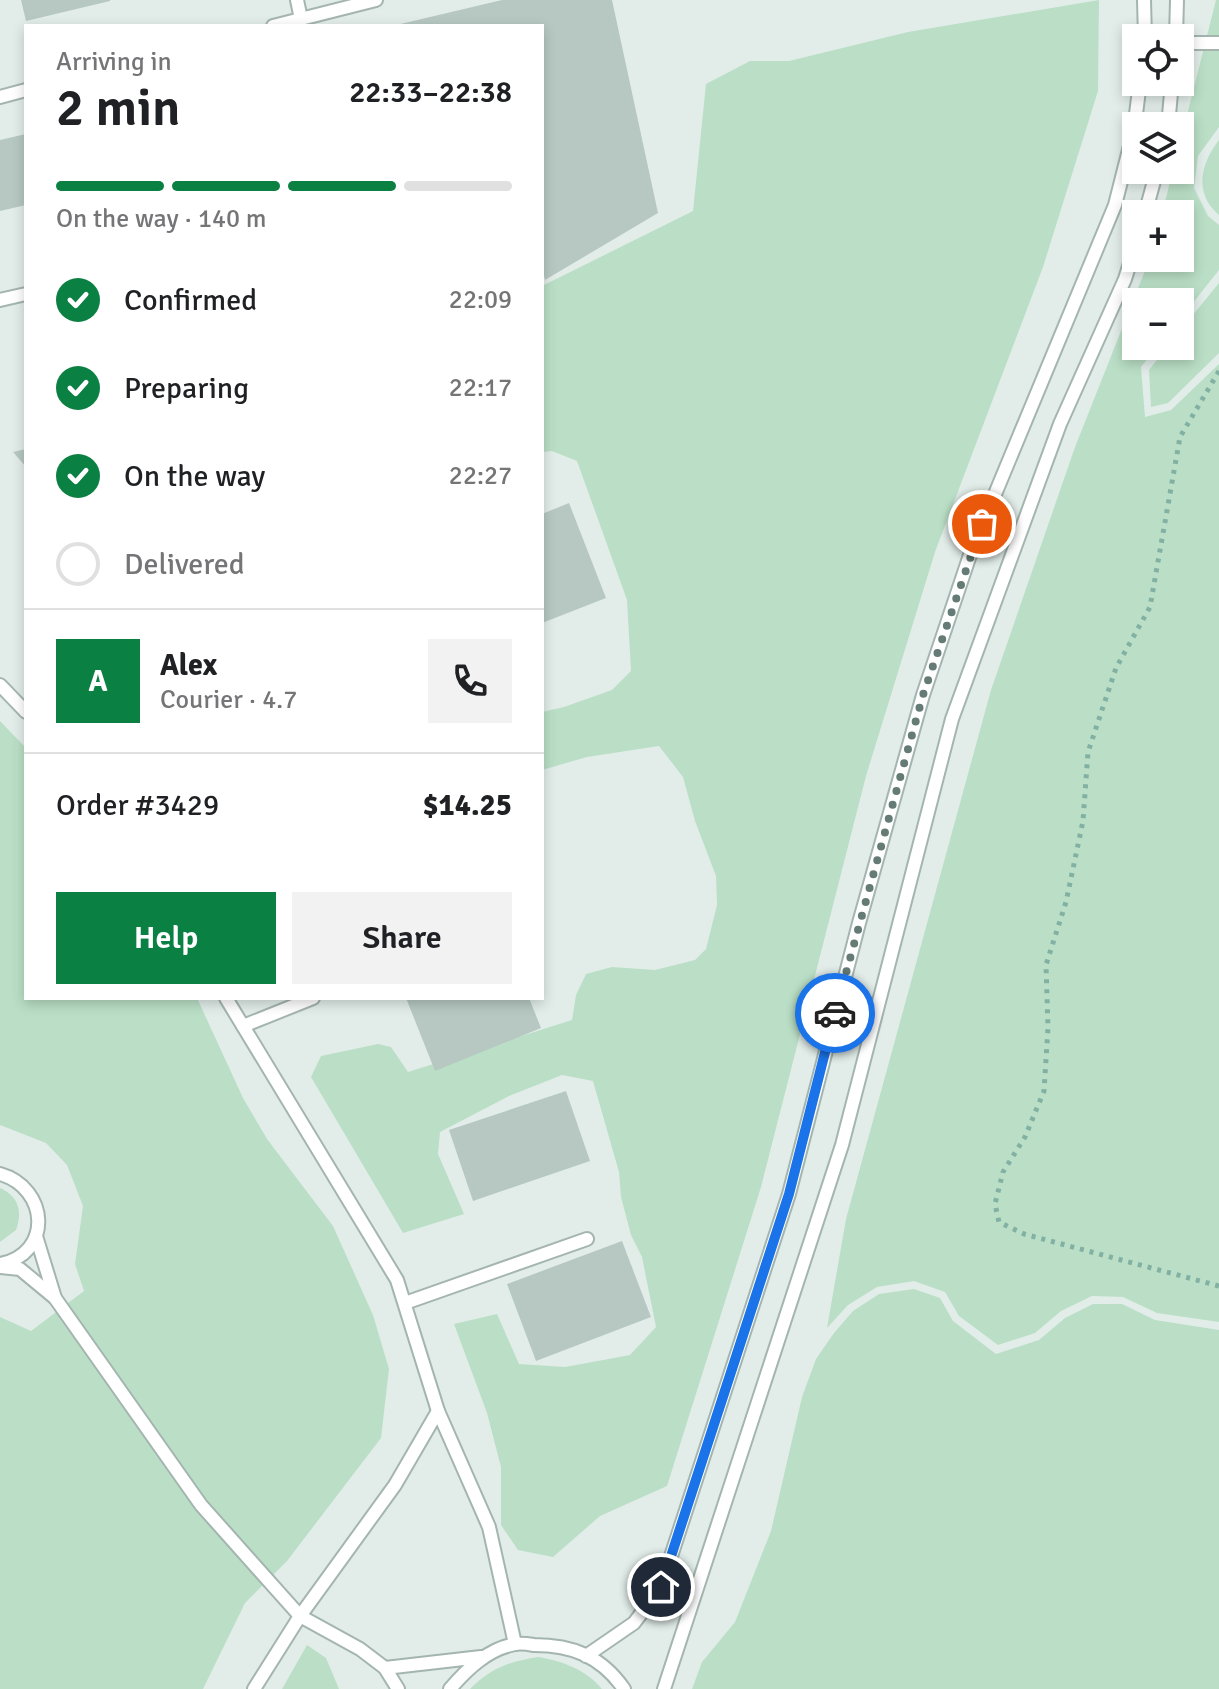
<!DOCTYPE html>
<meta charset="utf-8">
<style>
:root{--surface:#fff;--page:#f2f2f2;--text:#202124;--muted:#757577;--line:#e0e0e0;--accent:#0b8043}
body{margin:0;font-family:Signika,sans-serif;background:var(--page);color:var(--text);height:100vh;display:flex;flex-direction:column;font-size:30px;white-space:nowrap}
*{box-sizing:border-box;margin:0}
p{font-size:26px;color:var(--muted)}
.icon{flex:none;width:44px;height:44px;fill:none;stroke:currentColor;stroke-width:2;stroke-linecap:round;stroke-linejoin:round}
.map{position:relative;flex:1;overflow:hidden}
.sheet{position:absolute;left:24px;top:24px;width:520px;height:976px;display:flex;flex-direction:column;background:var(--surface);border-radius:0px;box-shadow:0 4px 12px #0003}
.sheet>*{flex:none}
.fabs{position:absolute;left:1122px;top:24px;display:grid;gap:16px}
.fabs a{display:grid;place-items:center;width:72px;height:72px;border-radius:0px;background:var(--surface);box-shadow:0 4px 12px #0003;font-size:40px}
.pin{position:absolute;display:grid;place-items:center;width:68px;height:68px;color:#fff;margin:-34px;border:4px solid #fff;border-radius:50%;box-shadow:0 2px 8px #0007}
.courier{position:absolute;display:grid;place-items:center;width:80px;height:80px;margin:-40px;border:6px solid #1a73e8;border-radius:50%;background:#fff;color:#222;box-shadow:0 2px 10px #0007}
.head em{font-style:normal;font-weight:600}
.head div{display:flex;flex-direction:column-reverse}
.head{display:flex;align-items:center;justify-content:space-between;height:136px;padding:0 32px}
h1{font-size:52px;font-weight:600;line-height:60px}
.bar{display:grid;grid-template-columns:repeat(4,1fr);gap:12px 8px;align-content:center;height:96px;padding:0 32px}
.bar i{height:10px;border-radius:6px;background:var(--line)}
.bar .active{background:var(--accent)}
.bar p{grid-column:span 4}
.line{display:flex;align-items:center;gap:20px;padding:0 32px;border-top:2px solid var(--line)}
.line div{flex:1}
.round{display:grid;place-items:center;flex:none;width:84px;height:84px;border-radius:0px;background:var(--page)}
ol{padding:0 32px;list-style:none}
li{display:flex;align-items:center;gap:24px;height:88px}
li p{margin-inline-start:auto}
li .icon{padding:8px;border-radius:50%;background:var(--accent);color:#fff;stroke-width:4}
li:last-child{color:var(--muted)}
li i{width:44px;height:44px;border:4px solid var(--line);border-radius:50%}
.action{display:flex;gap:16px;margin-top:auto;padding:16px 32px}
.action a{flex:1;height:92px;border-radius:0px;background:var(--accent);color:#fff;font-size:32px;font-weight:600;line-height:92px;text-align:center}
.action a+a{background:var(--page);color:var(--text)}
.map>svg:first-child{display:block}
</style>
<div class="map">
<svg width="1219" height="1689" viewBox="0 0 1219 1689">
<rect width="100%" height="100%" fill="#e2ede9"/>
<g fill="#badfc6">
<path d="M1099,0l-1,91 -55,176 -108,285 -69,224 -105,411 -94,299 -67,30 -47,41 -35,-7 -17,-25v-58l-14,-54 -33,-89 43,-10 22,50 46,3 65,-12 26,-28 -14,-70 -11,-22 -10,-38 -2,-25 -26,-91 -31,-6 -53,21 -69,36 -2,22 26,60 -61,19 -92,-156 10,-21 57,-12 13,3 17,25 164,-52 4,-25 10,-21 26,-7 43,3 40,-10 11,-11 11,-44 -1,-29 -21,-55 -12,-44 -24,-31 -72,11 -45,13v-58l22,-5 48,-17 19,-19 -4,-71 -50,-139 -25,-10 -10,1v-166l151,-75 13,-127 44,-23h39l119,-29z"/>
<path d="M1216,0h3v127l-21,29 -4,32 14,28 11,9v45l-39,49v-17h-44v44h22l-17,21 4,50 26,-7 48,-46v958l-62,-9 -34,-16 -31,-1 -31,15 -26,22 -37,12 -39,-29 -14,-24 -31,-11 -37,6 -29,18 -21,23 19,-109 145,-529 84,-243 75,-189h30v-44h-18l11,-44h7v-27z"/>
<path d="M1219,140v75c-26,-22 -18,-52 0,-75z"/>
<path d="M1219,283v70l-51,50 -17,4 -2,-37 19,-24h12v-15z"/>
<path d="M0,721l26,27v250h171l46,100 24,41 66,87 40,89 16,54 -8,69 -94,123 -42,42 -42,86h-203v-372l31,14 53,-40 -9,-27 8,-58 -16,-41 -21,-22 -46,-18z"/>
<path d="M0,1188c18,8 23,23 16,42l-16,12z"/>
<path d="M914,1289l26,9 13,23 43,33 43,-14 26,-22 28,-14h29l33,16 64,10v359h-527l10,-27 33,-40 36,-91 31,-134 14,-38 18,-26 19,-22 26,-17z"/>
<path d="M307,1645l19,13 13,31h-57z"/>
<path d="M539,1657c25,5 46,12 63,32h-132c21,-21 40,-28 69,-32z"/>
</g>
<g fill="#b7c8c2">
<path d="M21,0h89v1l-84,20z"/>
<path d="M502,0h110l46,213 -113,67 -3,-14v-240h-150z"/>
<path d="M26,134v71l-26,6v-71z"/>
<path d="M26,449v18l-13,-15z"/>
<path d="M569,503l37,95 -64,25v-109z"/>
<path d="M406,998h123l12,30 -106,43z"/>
<path d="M566,1091l24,70 -117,40 -24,-71z"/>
<path d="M622,1241l29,76 -115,44 -29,-77z"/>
</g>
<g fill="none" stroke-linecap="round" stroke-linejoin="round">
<g stroke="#a4b5b0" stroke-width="16">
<g id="service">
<path d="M297,0l4,19"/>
<path d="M1144,0l1,38"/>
<path d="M273,26l103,-26"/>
<path d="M1176,38l1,-38"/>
<path d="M1180,43h39"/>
<path d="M0,97l26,-7"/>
<path d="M1168,126l4,-44"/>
<path d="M1145,214l12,-44"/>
<path d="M0,300l26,-6"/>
<path d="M0,685l26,27"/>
<path d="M226,998l171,282 41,131 51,116 26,117"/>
<path d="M243,1026l70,-28"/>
<path d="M0,1174c49,14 53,80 0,90"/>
<path d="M36,1236l19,62"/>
<path d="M0,1267l20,2 35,29 146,207 99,111 60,33 25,19 13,21"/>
<path d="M405,1303l182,-64"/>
<path d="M586,1656l48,-33 27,-36 128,-393 70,-271 64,-228 48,-143 144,-347 19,-75 6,-48"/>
<path d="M385,1668l96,-11"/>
<path d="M254,1689l46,-73 95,-131 43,-74"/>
<path d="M450,1689c17,-20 38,-40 65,-45 6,-1 13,0 19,1 38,0 67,11 90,44"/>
<path d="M664,1689l178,-544 110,-426 108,-295 65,-145 11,-35"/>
</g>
</g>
<path stroke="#82b1a4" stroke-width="5" stroke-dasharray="4 6" stroke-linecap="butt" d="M1219,371l-39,66 -30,170 -34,61 -28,84 -5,69 -17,81 -20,63 2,63 -4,63 -19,46 -22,35 -8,32 4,18 25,12 195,52"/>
<use href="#service" stroke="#fff" stroke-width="12"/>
</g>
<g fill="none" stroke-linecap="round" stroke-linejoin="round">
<path stroke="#657b76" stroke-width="8" stroke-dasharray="0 14.4" d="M835,1013l88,-318 59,-171"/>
<path stroke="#1a73e8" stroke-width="10" d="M661,1587l128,-393 46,-181"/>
</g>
</svg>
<div class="fabs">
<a><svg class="icon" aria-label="locate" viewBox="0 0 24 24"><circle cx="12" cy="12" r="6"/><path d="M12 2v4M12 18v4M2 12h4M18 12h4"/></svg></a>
<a><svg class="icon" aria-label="layers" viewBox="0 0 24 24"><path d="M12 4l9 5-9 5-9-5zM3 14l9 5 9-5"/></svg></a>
<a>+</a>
<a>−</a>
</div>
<div class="pin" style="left:982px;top:524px;background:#ea580c"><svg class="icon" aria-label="bag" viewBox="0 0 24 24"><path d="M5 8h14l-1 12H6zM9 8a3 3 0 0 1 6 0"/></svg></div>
<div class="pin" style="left:661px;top:1587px;background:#1f2937"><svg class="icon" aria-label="home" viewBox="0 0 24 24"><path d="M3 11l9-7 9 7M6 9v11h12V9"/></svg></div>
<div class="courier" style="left:835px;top:1013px"><svg class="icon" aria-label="car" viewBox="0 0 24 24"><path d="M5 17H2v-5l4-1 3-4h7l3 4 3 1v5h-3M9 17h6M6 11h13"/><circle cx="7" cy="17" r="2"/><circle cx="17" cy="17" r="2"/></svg></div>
<section class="sheet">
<div class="head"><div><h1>2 min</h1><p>Arriving in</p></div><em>22:33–22:38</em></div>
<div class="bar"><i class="active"></i><i class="active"></i><i class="active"></i><i></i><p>On the way · 140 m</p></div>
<ol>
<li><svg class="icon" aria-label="check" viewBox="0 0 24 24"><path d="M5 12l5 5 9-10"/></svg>Confirmed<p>22:09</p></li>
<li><svg class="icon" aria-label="check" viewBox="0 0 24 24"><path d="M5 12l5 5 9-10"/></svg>Preparing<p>22:17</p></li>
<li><svg class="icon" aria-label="check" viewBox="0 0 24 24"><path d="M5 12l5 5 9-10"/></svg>On the way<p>22:27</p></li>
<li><i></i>Delivered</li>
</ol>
<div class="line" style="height:144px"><b class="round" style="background:var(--accent);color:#fff">A</b><div><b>Alex</b><p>Courier · 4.7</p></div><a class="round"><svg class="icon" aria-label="phone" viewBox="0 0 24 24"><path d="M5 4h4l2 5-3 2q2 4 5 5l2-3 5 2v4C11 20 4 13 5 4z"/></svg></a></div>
<div class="line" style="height:104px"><div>Order #3429</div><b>$14.25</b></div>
<div class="action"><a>Help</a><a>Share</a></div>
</section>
</div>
